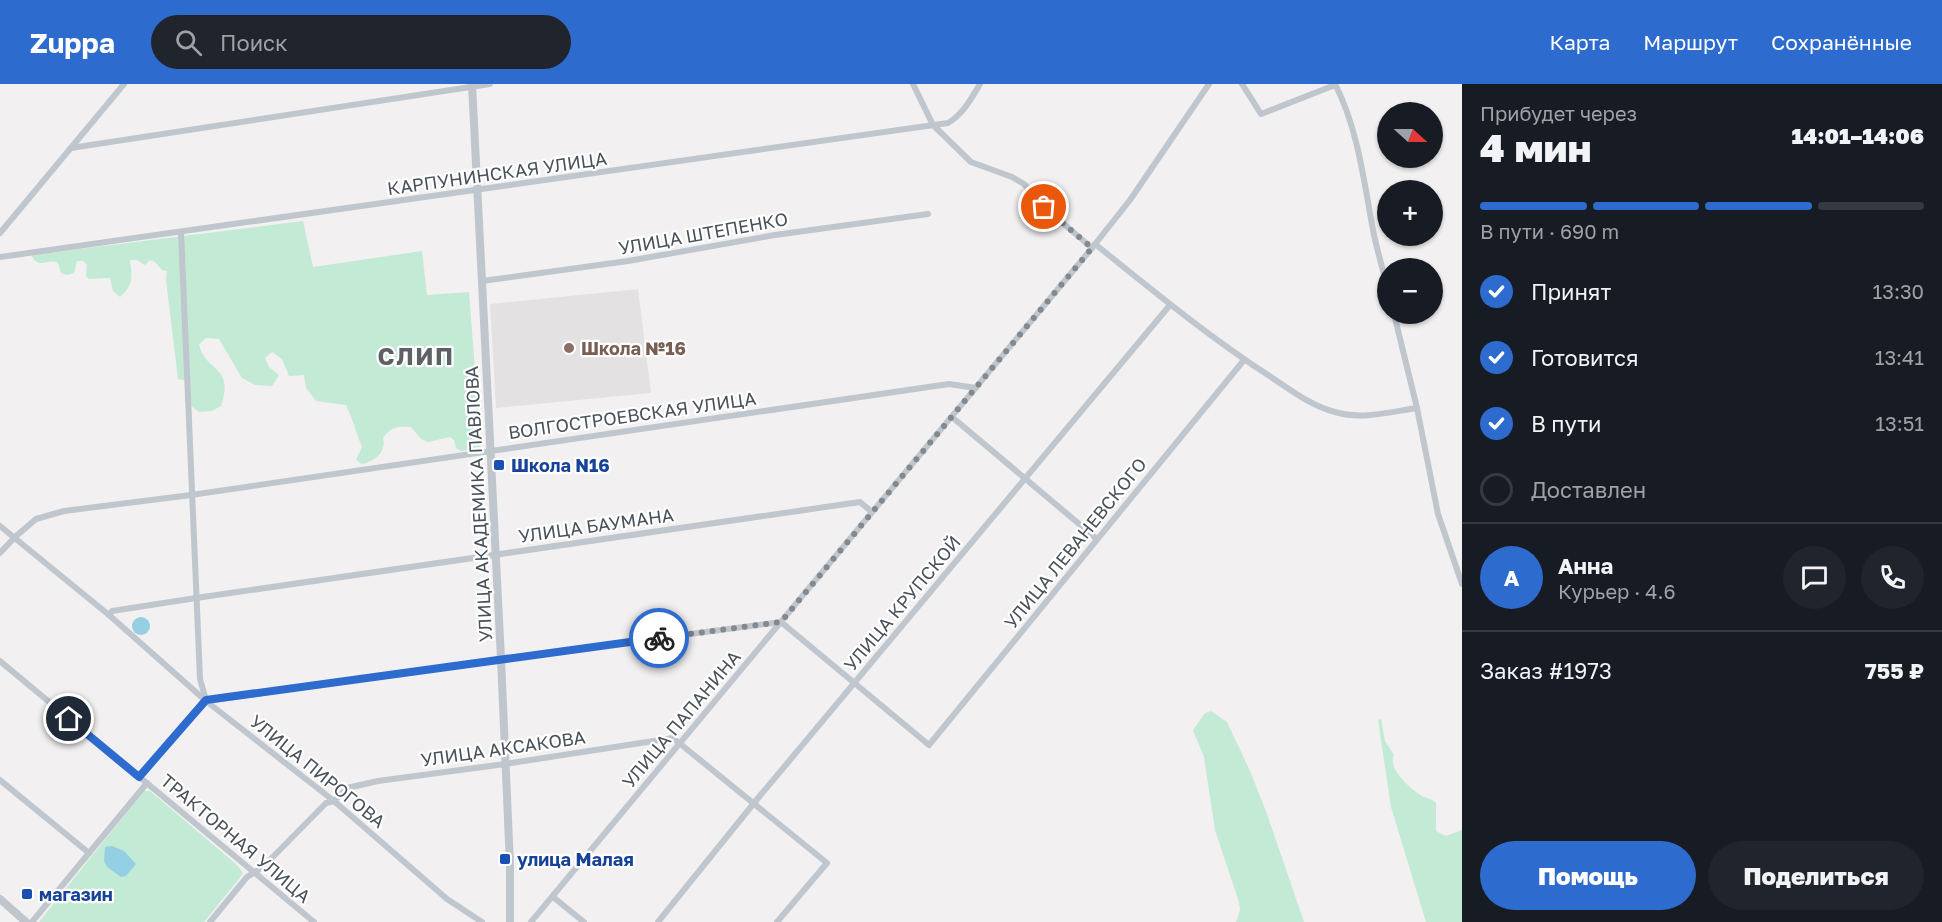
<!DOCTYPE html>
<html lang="ru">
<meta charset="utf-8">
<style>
:root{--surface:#171b24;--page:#20242c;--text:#f1f3f6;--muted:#9ea1a6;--line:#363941;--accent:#2d6cce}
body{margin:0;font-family:"Golos Text",sans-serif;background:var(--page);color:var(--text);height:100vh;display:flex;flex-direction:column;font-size:22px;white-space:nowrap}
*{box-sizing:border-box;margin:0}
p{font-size:20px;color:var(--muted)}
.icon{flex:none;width:33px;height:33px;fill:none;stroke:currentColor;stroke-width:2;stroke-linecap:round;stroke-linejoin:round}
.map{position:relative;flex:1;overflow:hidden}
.side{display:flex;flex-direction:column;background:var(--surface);width:480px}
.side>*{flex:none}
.needle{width:39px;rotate:111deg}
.controls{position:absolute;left:1377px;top:18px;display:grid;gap:12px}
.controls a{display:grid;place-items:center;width:66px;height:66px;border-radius:50%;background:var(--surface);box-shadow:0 2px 4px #0004;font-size:30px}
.pin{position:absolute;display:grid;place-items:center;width:51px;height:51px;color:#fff;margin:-26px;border:3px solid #fff;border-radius:50%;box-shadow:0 2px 6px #0007}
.courier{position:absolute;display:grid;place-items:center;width:60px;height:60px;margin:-30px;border:4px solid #2d6cce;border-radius:50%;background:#fff;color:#222;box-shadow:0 2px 8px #0007}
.summary em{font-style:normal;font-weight:800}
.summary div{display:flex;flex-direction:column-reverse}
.summary{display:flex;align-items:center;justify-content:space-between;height:102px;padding:0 18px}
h1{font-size:39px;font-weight:800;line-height:45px}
.bar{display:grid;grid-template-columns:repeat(4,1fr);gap:9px 6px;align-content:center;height:72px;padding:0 18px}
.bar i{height:8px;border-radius:4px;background:var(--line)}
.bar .current{background:var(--accent)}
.bar p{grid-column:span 4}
.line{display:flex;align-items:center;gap:15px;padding:0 18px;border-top:2px solid var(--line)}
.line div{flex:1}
.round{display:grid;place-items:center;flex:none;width:63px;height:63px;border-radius:32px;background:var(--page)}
ol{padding:0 18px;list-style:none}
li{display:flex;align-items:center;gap:18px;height:66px}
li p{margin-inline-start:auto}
li .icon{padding:6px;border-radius:50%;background:var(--accent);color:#fff;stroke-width:4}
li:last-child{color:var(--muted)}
li i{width:33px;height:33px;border:3px solid var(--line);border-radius:50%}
.primary-button{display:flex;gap:12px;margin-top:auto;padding:12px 18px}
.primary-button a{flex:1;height:69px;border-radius:36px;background:var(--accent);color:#fff;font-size:24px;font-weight:800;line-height:69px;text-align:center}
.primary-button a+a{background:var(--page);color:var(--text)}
header{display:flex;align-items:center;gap:36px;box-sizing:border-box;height:84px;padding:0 30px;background:var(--accent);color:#fff}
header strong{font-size:28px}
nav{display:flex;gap:33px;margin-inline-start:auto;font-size:21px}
.search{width:420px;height:54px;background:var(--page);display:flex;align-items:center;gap:15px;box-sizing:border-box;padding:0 21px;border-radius:33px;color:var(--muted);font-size:22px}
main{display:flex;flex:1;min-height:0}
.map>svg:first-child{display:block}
</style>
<header>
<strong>Zuppa</strong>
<div class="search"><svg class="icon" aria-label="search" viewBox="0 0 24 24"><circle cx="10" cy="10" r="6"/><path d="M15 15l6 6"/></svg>Поиск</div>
<nav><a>Карта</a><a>Маршрут</a><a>Сохранённые</a></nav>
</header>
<main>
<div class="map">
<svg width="1462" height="838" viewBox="0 0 1462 838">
<rect width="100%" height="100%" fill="#f2f0f0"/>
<path fill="#e3e1e1" d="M638,205l13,104 -155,15 -6,-104z"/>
<g fill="#c3ead4">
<path d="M303,137l10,46 109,-16 5,44 42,-3 12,156 -20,3 -5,-3 -2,-8 -4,-3 -22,5 -7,-3 -10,-12c-13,-1 -21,0 -28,11 4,14 -9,24 -21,26l-6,-4 6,-13c-6,-14 -9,-28 -16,-42l-30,-4 -10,-13 -2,-13 -15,1 -7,-17 -10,-7 -7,6 4,9 10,8 -7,11 -17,-1 -13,-7 -23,-39 -13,-1 -7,6c6,29 36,20 22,62l-9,5 -13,1 -9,-7 -3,-24 -9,-2 -12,-99 1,-9 -5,-1 -7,-8 -5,-2 -5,5 -8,-5h-7c2,18 4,24 -10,37l-7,-6 -3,-13 -21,1 -3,-3 1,-11 -4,-4h-6l-3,12 -7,2 -6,-2 -3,-10c-11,-6 -18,8 -27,-8z"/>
<path d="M1211,627l16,11 23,49 17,43 37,108h-68l4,-12 -1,-8 -24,-72 -11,-73 -11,-27 12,-17z"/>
<path d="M1381,635l4,22 9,14c-7,13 15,32 25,39 5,4 12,4 17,9v28l10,5 16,-6v92h-36l-35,-115 -13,-87z"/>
<path d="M144,707h6l87,74 6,8 -5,7 -34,42h-165z"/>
</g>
<g fill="#95cfe3">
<circle cx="141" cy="542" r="9"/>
<path d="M112,762l12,5 12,13 -10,12 -5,1 -14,-10 -3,-6 1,-14z"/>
</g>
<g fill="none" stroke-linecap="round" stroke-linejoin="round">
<g stroke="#bfc6cd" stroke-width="6">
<path d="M913,0l20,41 38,37 41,15 12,7 20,23 48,41"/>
<path d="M1242,0l19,30 74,-29"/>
<path d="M1335,0c24,47 29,100 39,151 4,18 9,36 14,54"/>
<path d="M71,64l419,-64"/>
<path d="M181,148l19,447 6,21"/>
<path d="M0,149l124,-149"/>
<path d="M1095,160c57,46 114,93 176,133 20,13 40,29 64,35 27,8 55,0 82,-4"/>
<path d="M0,173l948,-134c15,-9 23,-24 32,-39"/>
<path d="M482,197l146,-20 147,-26 153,-21"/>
<path d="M1394,230l23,94 21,106 24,70"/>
<path d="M952,333l145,122"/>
<path d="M0,442l109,89 97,86 128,100 113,98 35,23"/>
<path d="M0,469l15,-16 21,-18 28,-8 127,-16 758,-111 27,4"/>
<path d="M109,531l3,-4 84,-13 664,-96 12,10"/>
<path d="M0,577l314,261"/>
<path d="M206,617l295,-42 280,-37 148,123 315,-385"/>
<path d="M139,693l67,-76"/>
<path d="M0,696l89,73"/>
<path d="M553,813l31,25"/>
<path d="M32,838l115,-139"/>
<path d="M210,838l37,-45 16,-10 63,-64 8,-2 13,-13 31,-7 127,-17 168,-26 154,125 -50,59"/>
<path d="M531,838l561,-674 38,-48 79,-116"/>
<path d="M658,838l96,-119 416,-498"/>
</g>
<g stroke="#bfc6cd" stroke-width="8">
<path d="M472,0l29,575 9,206v57"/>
<path d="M0,815l26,23"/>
</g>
</g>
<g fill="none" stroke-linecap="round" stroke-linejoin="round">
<path stroke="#84898f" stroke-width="6" stroke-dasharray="0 10.8" d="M659,554l122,-16 311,-374 -48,-41"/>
<path stroke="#2d6cce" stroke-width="8" d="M69,635l70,58 67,-77 453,-62"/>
</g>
<circle fill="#8d6e63" stroke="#fff" stroke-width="2" cx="569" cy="264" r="6"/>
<g fill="#1a4fb4" stroke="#fff" stroke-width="2">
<rect x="493" y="375" width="12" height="12" rx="3"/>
<rect x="499" y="769" width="12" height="12" rx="3"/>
<rect x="21" y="804" width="12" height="12" rx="3"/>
</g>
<g text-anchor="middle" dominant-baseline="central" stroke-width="4.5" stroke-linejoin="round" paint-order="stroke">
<g font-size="18" fill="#49525b" stroke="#fff">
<text transform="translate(497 89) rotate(-8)">КАРПУНИНСКАЯ УЛИЦА</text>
<text transform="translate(703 149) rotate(-10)">УЛИЦА ШТЕПЕНКО</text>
<text transform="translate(632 331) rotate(-8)">ВОЛГОСТРОЕВСКАЯ УЛИЦА</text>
<text transform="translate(478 420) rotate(-93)">УЛИЦА АКАДЕМИКА ПАВЛОВА</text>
<text transform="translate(596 441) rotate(-8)">УЛИЦА БАУМАНА</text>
<text transform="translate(1075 459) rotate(-51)">УЛИЦА ЛЕВАНЕВСКОГО</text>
<text transform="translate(902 519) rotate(-50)">УЛИЦА КРУПСКОЙ</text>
<text transform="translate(681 635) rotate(-50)">УЛИЦА ПАПАНИНА</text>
<text transform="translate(503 664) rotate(-8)">УЛИЦА АКСАКОВА</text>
<text transform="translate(318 687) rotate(39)">УЛИЦА ПИРОГОВА</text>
<text transform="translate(236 754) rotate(40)">ТРАКТОРНАЯ УЛИЦА</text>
</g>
<g font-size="18" font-weight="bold" fill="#785e54" stroke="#fff" text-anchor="start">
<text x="581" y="264">Школа №16</text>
</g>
<g font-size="18" font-weight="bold" fill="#164399" stroke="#fff" text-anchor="start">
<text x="511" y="381">Школа N16</text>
<text x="517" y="775">улица Малая</text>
<text x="39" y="810">магазин</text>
</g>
<g font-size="24" font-weight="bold" letter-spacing="1.5" fill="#5d6064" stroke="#fff">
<text x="416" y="271">СЛИП</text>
</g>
</g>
</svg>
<div class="controls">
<a><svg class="needle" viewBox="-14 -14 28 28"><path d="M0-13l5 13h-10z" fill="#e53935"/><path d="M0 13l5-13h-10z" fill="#9ea1a6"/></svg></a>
<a>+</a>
<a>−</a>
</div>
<div class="pin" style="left:1044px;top:123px;background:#ea580c"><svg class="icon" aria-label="bag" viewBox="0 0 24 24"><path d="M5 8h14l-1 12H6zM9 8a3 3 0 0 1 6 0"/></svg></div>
<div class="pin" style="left:69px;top:635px;background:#1f2937"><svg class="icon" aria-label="home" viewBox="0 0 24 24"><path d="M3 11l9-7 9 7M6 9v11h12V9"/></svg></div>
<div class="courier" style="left:659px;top:554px"><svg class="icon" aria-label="bike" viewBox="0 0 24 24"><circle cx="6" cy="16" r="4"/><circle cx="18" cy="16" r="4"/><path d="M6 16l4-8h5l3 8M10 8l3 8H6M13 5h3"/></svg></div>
</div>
<section class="side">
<div class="summary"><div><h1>4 мин</h1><p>Прибудет через</p></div><em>14:01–14:06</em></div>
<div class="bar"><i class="current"></i><i class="current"></i><i class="current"></i><i></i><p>В пути · 690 m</p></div>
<ol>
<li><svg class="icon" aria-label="check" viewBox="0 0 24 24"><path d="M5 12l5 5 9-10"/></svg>Принят<p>13:30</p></li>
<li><svg class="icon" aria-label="check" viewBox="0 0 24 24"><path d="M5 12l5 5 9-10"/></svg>Готовится<p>13:41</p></li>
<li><svg class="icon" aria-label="check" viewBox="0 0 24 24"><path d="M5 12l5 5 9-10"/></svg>В пути<p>13:51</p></li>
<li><i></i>Доставлен</li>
</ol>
<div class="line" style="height:108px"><b class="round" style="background:var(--accent);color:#fff">А</b><div><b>Анна</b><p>Курьер · 4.6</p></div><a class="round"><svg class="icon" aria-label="chat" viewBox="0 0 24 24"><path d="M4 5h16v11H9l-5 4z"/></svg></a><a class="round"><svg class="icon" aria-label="phone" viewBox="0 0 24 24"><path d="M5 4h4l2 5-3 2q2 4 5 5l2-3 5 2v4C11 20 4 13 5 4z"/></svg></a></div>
<div class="line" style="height:78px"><div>Заказ #1973</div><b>755 ₽</b></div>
<div class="primary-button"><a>Помощь</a><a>Поделиться</a></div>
</section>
</main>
